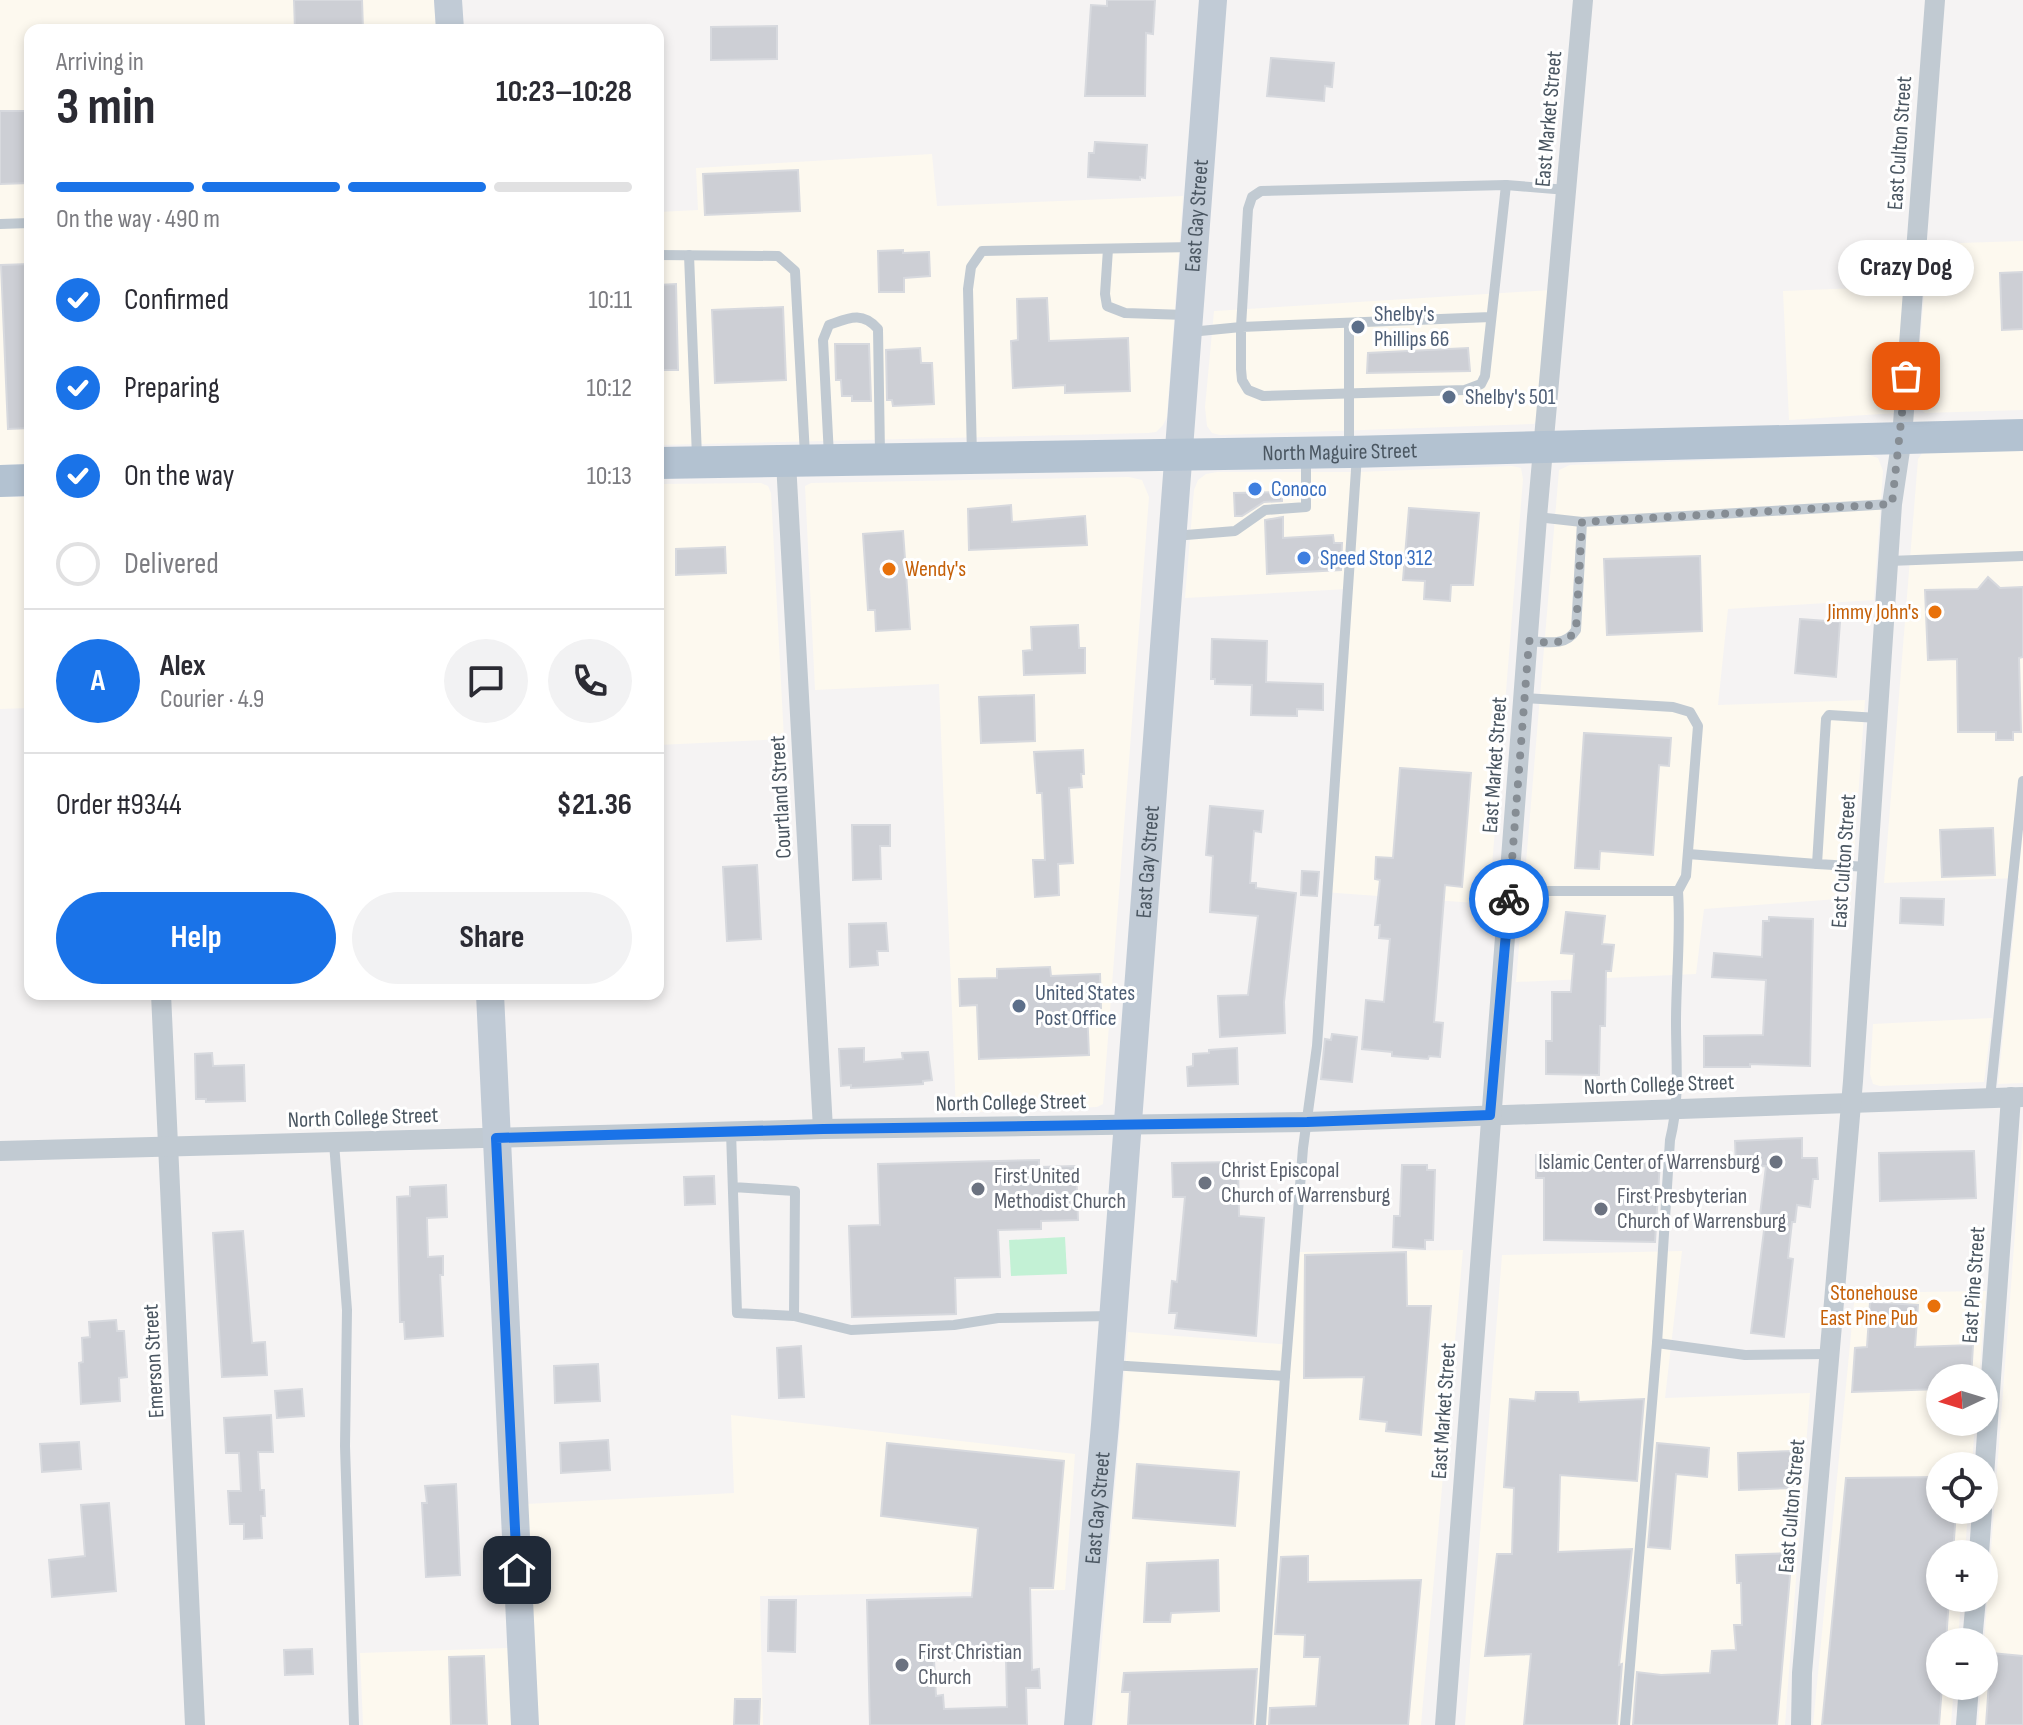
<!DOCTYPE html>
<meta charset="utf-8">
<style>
:root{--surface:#fff;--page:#f2f2f3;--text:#2b2b33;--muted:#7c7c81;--line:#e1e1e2;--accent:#1a73e8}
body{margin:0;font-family:"Sofia Sans Condensed",sans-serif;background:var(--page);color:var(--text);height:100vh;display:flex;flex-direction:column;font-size:30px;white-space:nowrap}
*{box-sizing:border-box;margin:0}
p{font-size:26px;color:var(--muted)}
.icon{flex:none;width:44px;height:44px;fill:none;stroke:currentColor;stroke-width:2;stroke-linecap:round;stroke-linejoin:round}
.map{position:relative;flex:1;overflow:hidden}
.details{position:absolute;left:24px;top:24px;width:640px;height:976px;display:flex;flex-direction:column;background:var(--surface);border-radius:16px;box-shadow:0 4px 12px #0003}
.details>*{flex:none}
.needle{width:52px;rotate:266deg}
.fabs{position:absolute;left:1926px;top:1364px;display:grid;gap:16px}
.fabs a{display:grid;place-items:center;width:72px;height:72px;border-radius:50%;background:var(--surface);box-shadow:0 4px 12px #0003;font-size:40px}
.pin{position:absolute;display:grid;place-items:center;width:68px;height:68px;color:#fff;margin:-34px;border-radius:16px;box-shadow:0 4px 12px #0006}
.courier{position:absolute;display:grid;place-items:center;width:80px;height:80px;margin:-40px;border:6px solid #1a73e8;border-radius:50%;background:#fff;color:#222;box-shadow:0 2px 10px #0007}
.bubble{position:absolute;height:56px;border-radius:28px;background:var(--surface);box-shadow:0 4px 12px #0003;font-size:26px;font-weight:700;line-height:56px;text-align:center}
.overview em{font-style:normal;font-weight:700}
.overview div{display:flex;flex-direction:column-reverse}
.overview{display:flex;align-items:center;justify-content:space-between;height:136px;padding:0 32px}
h1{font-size:52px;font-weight:700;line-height:60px}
.bar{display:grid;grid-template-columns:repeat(4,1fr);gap:12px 8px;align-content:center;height:96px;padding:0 32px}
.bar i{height:10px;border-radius:6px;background:var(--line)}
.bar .active{background:var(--accent)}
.bar p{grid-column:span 4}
.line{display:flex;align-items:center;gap:20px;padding:0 32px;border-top:2px solid var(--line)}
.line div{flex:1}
.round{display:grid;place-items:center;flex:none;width:84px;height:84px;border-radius:42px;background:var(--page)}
ol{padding:0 32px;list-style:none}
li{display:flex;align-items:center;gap:24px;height:88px}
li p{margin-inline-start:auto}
li .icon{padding:8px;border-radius:50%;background:var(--accent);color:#fff;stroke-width:4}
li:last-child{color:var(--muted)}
li i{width:44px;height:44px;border:4px solid var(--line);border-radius:50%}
.cta{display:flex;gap:16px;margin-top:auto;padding:16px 32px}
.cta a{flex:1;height:92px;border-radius:48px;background:var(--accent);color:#fff;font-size:32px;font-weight:700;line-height:92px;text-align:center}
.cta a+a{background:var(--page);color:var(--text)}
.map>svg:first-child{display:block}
</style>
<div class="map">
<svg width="2023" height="1725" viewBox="0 0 2023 1725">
<rect width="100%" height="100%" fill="#f5f3f3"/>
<g fill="#fdf9ef">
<path d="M0,0h434l2,30h-406v434l-30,1z"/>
<path d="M932,154l5,52 246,-10 -16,221 -4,8 -7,7 -8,1 -490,12v-233l40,-2 -2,-42z"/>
<path d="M2023,241v169l-98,3 -9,-9v-10l12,-150z"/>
<path d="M1909,286l-13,127 -107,7 -6,-129z"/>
<path d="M1550,290l-11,125 -5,9 -314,11 -8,-2 -5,-7 -2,-19 9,-96z"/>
<path d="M2023,450v633l-25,1 21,-206 -135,5 34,-424 4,-6z"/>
<path d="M1869,455l9,3 5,13 -9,129 -146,9 -10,96 147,-5 -14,198 -147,11 -8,65 -180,8 43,-512 11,-5z"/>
<path d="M1512,466l9,2 2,11 -34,425 -166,-12 25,-303 -163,9 9,-108 4,-10 8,-6 11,-2h142z"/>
<path d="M1129,477l13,3 7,17 -46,607 -6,3 -141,6 -17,-429 -124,6 -10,-204 6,-3z"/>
<path d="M761,483l7,3 3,7 13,246 -126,6v-261z"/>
<path d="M0,497h30v211l-30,1z"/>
<path d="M1992,1018l-8,64 -104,4 -7,-2 -3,-10 3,-50z"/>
<path d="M2023,1127v598h-45l3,-39h3v-43z"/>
<path d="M1463,1250l-42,475h-326l33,-393 164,13 6,-93z"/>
<path d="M1682,1251l-17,147 145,-5 -25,332h-320l37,-470z"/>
<path d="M1986,1291l-7,87h-39v44h35l-3,44h-32v44h28l-3,44h-25v44h21l-3,44h-18v44h14l-3,39h-138l42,-432z"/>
<path d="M731,1415l344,39 -10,136 -305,6 3,129h-227l-10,-221 208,-11z"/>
<path d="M508,1648l4,77h-149l-3,-72z"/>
</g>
<path fill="#c3f1d5" d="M1065,1237l2,37 -56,2 -2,-36z"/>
<g fill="#cdcfd5" stroke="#d7d9de" stroke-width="2" fill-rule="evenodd">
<path d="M294,0h68l1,30h-68z"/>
<path d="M1107,0h48l-2,34 -7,-1 -1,63h-60l6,-91 16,1z"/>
<path d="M777,26v33l-66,1v-33z"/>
<path d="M1271,58l63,5 -2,24 -7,-1 -1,15 -57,-5z"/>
<path d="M0,111h30v72l-30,1z"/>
<path d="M1095,142l52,3 -2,33 -5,-1v3l-52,-3 1,-24h5z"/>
<path d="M798,170l2,41 -95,4 -2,-41z"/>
<path d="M903,250v3l26,-1 1,24 -26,2v14h-25l-1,-41z"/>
<path d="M30,264v164l-22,1 -7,-164z"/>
<path d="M2023,272v57l-21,1 -2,-57z"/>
<path d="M676,284l2,86h-20v-85z"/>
<path d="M1047,298l2,43 79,-3 2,53 -65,2v-8l-52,3 -2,-47 7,-1 -1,-41z"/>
<path d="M783,307l3,73 -71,3 -3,-73z"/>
<path d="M835,344h34l2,57h-19v-5h-10l-1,-16h-5z"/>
<path d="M920,348l1,15h11l2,41 -41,2 -1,-6h-5l-1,-50z"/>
<path d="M1468,348l2,23 -103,2 1,-20z"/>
<path d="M1282,492v9l-18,1 -22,14h-7l-1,-23z"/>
<path d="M1011,505l1,17 73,-6 2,29 -118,5 -1,-41z"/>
<path d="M1409,508l70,5 -6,72h-22l-1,16 -26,-2 1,-18 -22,-1z"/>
<path d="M1283,517v21l50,-3 1,8h8l-1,27 -74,4 -2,-54z"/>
<path d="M903,531l7,98 -34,2 -1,-21h-7l-5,-76z"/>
<path d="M725,547l1,26 -50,2v-26z"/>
<path d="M1700,556l2,75 -95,4 -3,-76z"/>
<path d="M1988,577l12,11 23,-1v70l-4,1 2,74h-8v8h-17v-8h-38l-1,-73 -29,1 -3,-70 53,-1z"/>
<path d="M1800,619l40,3 -4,55 -41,-4z"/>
<path d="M1078,625l1,23h6v25l-61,2 -1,-24 9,-1 -1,-23z"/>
<path d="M1212,639l55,2 -1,41 57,2v26l-26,-1v7l-46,-1 1,-30 -37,-1v-5h-4z"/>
<path d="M1034,695l1,46 -54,2 -2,-46z"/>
<path d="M1584,733l87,5 -2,28 -10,-1 -6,90 -53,-4 -1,18 -24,-1z"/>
<path d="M1083,750l1,24h-3l1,13 -13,1 4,75 -15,1 1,31 -24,2 -2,-37h12l-3,-67h-5l-3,-41z"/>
<path d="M1400,768l71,5 -9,114 -17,-2 -11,137 9,1 -3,34 -11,-1 -1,3 -36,-3v-4l-30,-3 4,-49 18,2 6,-63 -11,-1 1,-13h-5l5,-45 -5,-1 1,-22 17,1z"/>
<path d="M1210,806l53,5 -2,21 -7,-1 -4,52h6v5l40,5 -12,109 1,31 -65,4 -2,-41 30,-1 10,-79 -48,-4 3,-56 -7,-1z"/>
<path d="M852,825h38v21h-10l1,33 -28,1z"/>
<path d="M1993,828l2,47 -53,2 -2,-47z"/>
<path d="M757,865l4,74 -34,2 -4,-74z"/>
<path d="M1302,871l17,1 -2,24 -16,-1z"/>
<path d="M1901,898l43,1 -1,26 -43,-2z"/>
<path d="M1566,912l39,4 -3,28 12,1 -3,26h-5l-1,55h-5l-1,49 -53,-1v-33h6v-49h19l3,-38 -13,-1z"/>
<path d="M1769,917l44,2 -3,147 -60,-2v3h-46v-31l59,-1 3,-55 -54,-3 2,-24 48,4 1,-36h6z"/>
<path d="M886,923l2,28h-11l1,14 -28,2 -1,-43z"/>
<path d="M1050,967l1,9 49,-2 1,34 -14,1 2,46 -110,4 -2,-54 -17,1 -1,-27 38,-1v-9z"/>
<path d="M1332,1034l25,3 -5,45 -31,-3 4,-40 6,1z"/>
<path d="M864,1048v14l39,-3 -1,-6 26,-1 4,28 -9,1v3l-50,3 -22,1v-3l-10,1 -2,-37z"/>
<path d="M1237,1048l1,36 -50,2 -1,-19 6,-1v-12l16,-1v-3z"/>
<path d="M212,1053l1,13 31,-1 1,36 -39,1v-3h-10l-1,-45z"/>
<path d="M1802,1138v20h15l1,21h-5l-3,28 -13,-2 -2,17h-3l-4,36 5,1 -9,78 -33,-4 15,-118h-6l6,-49 -30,1 -1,-26z"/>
<path d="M1974,1151l2,47 -96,3 -1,-48z"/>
<path d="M1536,1155h23v5l101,1 -5,81 -111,-2v-62h-8z"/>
<path d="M1039,1160v7l37,-1 2,54 -37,1v8l-43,1 2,47 -45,1 1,36 -104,3 -3,-91 31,-1 -2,-61z"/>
<path d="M1238,1162l1,54 25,2 -8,118 -81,-8 2,-15h-8l3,-32 5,1 8,-85h-12l-1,-34z"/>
<path d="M1402,1165h25v5h8l-2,70h-8v9l-32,-2 1,-31h6z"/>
<path d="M714,1176l1,28 -30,1 -1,-28z"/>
<path d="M446,1185l1,32 -20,1v5l1,34 15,-1v19h-3l3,61 -38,3 -1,-17h-4l-3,-125 13,-1v-9z"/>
<path d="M243,1231l9,112 13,-1 2,33 -45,2 -9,-144z"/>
<path d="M1406,1252l1,54h24l-10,129 -35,-4 1,-9 -27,-3 4,-42 -60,1 1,-123z"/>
<path d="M1870,1302l48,3 -3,42 58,-2 -2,33h-31v11l-88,3 3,-44 12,-1z"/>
<path d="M116,1320l1,11h7l3,46 -8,1 1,23 -39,3 -2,-41 4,-1 -1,-24 8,-1 -1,-15z"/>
<path d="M801,1346l3,51 -25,1 -2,-50z"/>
<path d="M598,1364l2,37 -45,2 -1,-37z"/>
<path d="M302,1389l2,27 -27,2 -2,-27z"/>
<path d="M1536,1392h42l1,10 65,-3 -7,82 -77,-6 -2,77 74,-3 -13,116 3,-1 -5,61h-93l7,-71 -46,2 12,-102h15l2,-66 -10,-1 6,-88 25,2z"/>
<path d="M271,1415l2,37h-15l2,38h4l1,26h-4l1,22 -18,1v-15h-14l-2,-33h13l-2,-38h-13l-2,-35z"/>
<path d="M608,1440l2,30 -49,3 -1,-30z"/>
<path d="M79,1442l2,27 -39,3 -2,-28z"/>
<path d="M887,1443l177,18 -11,127h-23l2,82 7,-1 1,19h-14l1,37h-157l-3,-125 105,-3 6,-69 -97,-12zM1006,1658l1,49 -63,2 -1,-14 -7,1 -2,-36z"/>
<path d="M1657,1443l52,5 -2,29 -31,-3 -6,75 -22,-2z"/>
<path d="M1793,1451l1,37 -55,2 -1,-37z"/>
<path d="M1137,1464l102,8 -4,54 -102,-8z"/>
<path d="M1940,1477v33h16l-3,44h-13v44h9l-3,44h-6v44h2l-3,39h-117l24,-247z"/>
<path d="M456,1484l4,91 -34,2 -4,-74h5l-2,-17z"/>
<path d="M109,1503l7,88 -64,6 -3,-37 36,-4 -4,-51z"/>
<path d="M1792,1553l-15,172h-144l4,-53 24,3 49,-2 2,-22 24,-1 -2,-25h8l-1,-42h-4l-1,-28z"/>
<path d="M1308,1556v26l113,-2 -13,145h-139l1,-17 46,-2 4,-49h-16l1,-22 -30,-1 6,-77z"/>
<path d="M1218,1560l1,51 -48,2 -1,9h-26l3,-59z"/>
<path d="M769,1600h27l-1,52 -27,-1z"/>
<path d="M312,1649l1,25 -28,1 -1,-25z"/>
<path d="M1991,1653l32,3v69h-37z"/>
<path d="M484,1656l3,69h-36l-2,-68z"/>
<path d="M1257,1669l-4,56h-125l2,-33h-8l2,-19z"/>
<path d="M735,1699h25l-1,26h-25z"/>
</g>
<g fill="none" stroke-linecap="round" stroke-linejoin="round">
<g stroke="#c1cad2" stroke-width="10">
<path d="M0,224l30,-1"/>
<path d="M1108,249l-3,45 2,12 18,7 61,2"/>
<path d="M658,255l120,1 17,15 10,184"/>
<path d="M689,255l8,202"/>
<path d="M1491,317l-250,10v42l1,11 6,10 15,6 202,-6 16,-6 4,-8 21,-191"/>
<path d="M1190,332l51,-5 7,-118 4,-12 9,-6 245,-6 61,5"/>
<path d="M1349,446v-123"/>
<path d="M829,456l-6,-116 6,-15c20,-7 33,-14 49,4l2,125"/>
<path d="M972,456l-4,-167 3,-22 11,-16 212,-4"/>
<path d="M1537,517l45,5 310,-18"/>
<path d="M1174,536l61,-5 30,-21 41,-3v-49"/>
<path d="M1889,561l134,-5"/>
<path d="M1529,641c18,1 36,6 47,-11l6,-108"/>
<path d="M1688,854l129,10"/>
<path d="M1868,867l-51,-3 9,-145 3,-4 49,3"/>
<path d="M1509,891h169l8,-15 12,-150 -8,-14 -17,-5 -150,-9"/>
<path d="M1990,1098l33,-317"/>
<path d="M731,1132l6,181 57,3 1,-125 -62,-4"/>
<path d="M334,1143l13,167 -2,136 9,279"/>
<path d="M794,1316l57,14 103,-5 44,-7 112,-2"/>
<path d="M1657,1343l88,12 84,-1"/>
<path d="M1111,1365l174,11"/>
<path d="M1261,1725l24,-349 18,-228 14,-102 40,-591"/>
<path d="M1625,1725l32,-382 13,-203c10,-41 6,-76 6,-118 0,-44 5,-87 2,-131"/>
</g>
<g stroke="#c1cad2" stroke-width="20">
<path d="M786,462l37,667"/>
<path d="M161,994l34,731"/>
<path d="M0,1151l823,-22 484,-7 716,-25"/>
<path d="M1984,1476l27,-379"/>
<path d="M1979,1554l3,-44"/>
<path d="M1972,1642l4,-44"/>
<path d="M1445,1725l92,-1208 46,-517"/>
<path d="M1801,1725l1,-52 51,-592 39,-577 10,-67 33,-437"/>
<path d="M1966,1725l3,-39"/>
</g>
<g stroke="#c1cbd6" stroke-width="28">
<path d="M448,0l2,30"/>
<path d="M490,994l35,731"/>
<path id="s1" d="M1078,1725l27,-300 108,-1425"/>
</g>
<g stroke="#b3c2d1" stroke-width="32">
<path id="s2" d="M658,463l691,-11 674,-17"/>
<path d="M0,481l30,-1"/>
</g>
</g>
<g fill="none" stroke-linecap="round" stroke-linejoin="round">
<path stroke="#868d94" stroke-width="8" stroke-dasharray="0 14.4" d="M1509,899l20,-258c18,1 36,6 47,-11l6,-108 310,-18 14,-128"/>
<path stroke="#1a73e8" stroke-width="10" d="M517,1570l-21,-432 327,-9 484,-7 183,-7 19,-216"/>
</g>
<g fill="#5c6f8a" stroke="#fff" stroke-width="3">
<circle cx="1358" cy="327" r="8"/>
<circle cx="1449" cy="397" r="8"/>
<circle cx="1019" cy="1006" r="8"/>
</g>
<g fill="#3f7fe0" stroke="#fff" stroke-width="3">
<circle cx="1255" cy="489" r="8"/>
<circle cx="1304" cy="558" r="8"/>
</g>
<g fill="#e8710a" stroke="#fff" stroke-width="3">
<circle cx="889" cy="569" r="8"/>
<circle cx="1935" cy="612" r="8"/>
<circle cx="1934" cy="1306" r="8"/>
</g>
<g fill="#6b7280" stroke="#fff" stroke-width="3">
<circle cx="1776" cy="1162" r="8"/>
<circle cx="1205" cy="1183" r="8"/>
<circle cx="978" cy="1189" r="8"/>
<circle cx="1601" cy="1209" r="8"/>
<circle cx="902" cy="1665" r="8"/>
</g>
<g text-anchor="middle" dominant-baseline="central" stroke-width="6" stroke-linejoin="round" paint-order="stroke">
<g font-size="22" fill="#4a5661" stroke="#fff">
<text transform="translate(1549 119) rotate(-85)">East Market Street</text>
<text transform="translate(1900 143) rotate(-86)">East Culton Street</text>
<text stroke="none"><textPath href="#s1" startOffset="1514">East Gay Street</textPath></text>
<text stroke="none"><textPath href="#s2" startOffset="682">North Maguire Street</textPath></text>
<text transform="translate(1495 765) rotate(-86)">East Market Street</text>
<text transform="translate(781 797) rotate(-93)">Courtland Street</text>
<text transform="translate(1844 861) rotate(-86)">East Culton Street</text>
<text stroke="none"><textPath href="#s1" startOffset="866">East Gay Street</textPath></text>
<text transform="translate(1659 1085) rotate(-2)">North College Street</text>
<text transform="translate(1011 1103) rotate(-1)">North College Street</text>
<text transform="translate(363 1118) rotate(-2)">North College Street</text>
<text transform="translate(1974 1285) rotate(-86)">East Pine Street</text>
<text transform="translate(154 1361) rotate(-93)">Emerson Street</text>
<text transform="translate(1444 1411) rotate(-86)">East Market Street</text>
<text transform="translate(1792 1506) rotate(-85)">East Culton Street</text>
<text stroke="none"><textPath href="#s1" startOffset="218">East Gay Street</textPath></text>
</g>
<g font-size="22" fill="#4e5e75" stroke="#fff" text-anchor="start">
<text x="1374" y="314">Shelby's<tspan x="1374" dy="25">Phillips 66</tspan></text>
<text x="1465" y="397">Shelby's 501</text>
<text x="1035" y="993">United States<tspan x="1035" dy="25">Post Office</tspan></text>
</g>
<g font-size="22" fill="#366cbe" stroke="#fff" text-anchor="start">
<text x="1271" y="489">Conoco</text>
<text x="1320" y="558">Speed Stop 312</text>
</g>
<g font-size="22" fill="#c56008" stroke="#fff" text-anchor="end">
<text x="905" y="569" text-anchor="start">Wendy's</text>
<text x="1919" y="612">Jimmy John's</text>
<text x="1918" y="1293">Stonehouse<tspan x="1918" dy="25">East Pine Pub</tspan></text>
</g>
<g font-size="22" fill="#5b616d" stroke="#fff" text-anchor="start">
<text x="1760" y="1162" text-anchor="end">Islamic Center of Warrensburg</text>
<text x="1221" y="1170">Christ Episcopal<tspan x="1221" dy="25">Church of Warrensburg</tspan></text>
<text x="994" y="1176">First United<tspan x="994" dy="25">Methodist Church</tspan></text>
<text x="1617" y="1196">First Presbyterian<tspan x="1617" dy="25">Church of Warrensburg</tspan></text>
<text x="918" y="1652">First Christian<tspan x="918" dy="25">Church</tspan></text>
</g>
</g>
</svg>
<div class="fabs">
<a><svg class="needle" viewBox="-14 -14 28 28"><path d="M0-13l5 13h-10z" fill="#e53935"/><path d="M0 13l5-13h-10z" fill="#7c7c81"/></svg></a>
<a><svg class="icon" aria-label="locate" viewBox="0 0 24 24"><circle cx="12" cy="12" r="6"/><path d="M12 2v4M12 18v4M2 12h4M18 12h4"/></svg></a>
<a>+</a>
<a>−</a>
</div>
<div class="pin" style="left:1906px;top:376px;background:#ea580c"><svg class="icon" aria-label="bag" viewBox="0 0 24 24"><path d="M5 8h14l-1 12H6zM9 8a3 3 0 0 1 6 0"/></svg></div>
<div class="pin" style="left:517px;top:1570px;background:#1f2937"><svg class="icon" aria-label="home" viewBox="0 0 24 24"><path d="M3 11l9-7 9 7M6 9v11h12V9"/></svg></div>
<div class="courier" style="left:1509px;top:899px"><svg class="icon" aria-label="bike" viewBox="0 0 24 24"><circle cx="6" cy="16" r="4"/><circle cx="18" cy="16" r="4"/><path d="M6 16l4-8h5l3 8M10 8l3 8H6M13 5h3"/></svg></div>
<div class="bubble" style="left:1838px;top:240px;width:136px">Crazy Dog</div>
<section class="details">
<div class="overview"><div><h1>3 min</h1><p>Arriving in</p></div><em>10:23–10:28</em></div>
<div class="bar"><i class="active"></i><i class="active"></i><i class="active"></i><i></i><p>On the way · 490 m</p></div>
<ol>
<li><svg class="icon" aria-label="check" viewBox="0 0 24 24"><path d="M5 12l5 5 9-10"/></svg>Confirmed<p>10:11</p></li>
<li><svg class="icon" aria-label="check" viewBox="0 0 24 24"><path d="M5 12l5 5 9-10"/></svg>Preparing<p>10:12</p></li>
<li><svg class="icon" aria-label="check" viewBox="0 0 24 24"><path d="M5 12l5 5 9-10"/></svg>On the way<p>10:13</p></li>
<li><i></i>Delivered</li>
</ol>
<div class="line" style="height:144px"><b class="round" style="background:var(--accent);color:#fff">A</b><div><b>Alex</b><p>Courier · 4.9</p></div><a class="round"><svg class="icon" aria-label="chat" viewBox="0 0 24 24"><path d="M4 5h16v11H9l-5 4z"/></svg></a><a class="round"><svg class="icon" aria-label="phone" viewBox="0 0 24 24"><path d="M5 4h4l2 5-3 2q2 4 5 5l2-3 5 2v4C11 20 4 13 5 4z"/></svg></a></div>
<div class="line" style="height:104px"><div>Order #9344</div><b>$21.36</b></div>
<div class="cta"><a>Help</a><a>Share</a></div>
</section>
</div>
